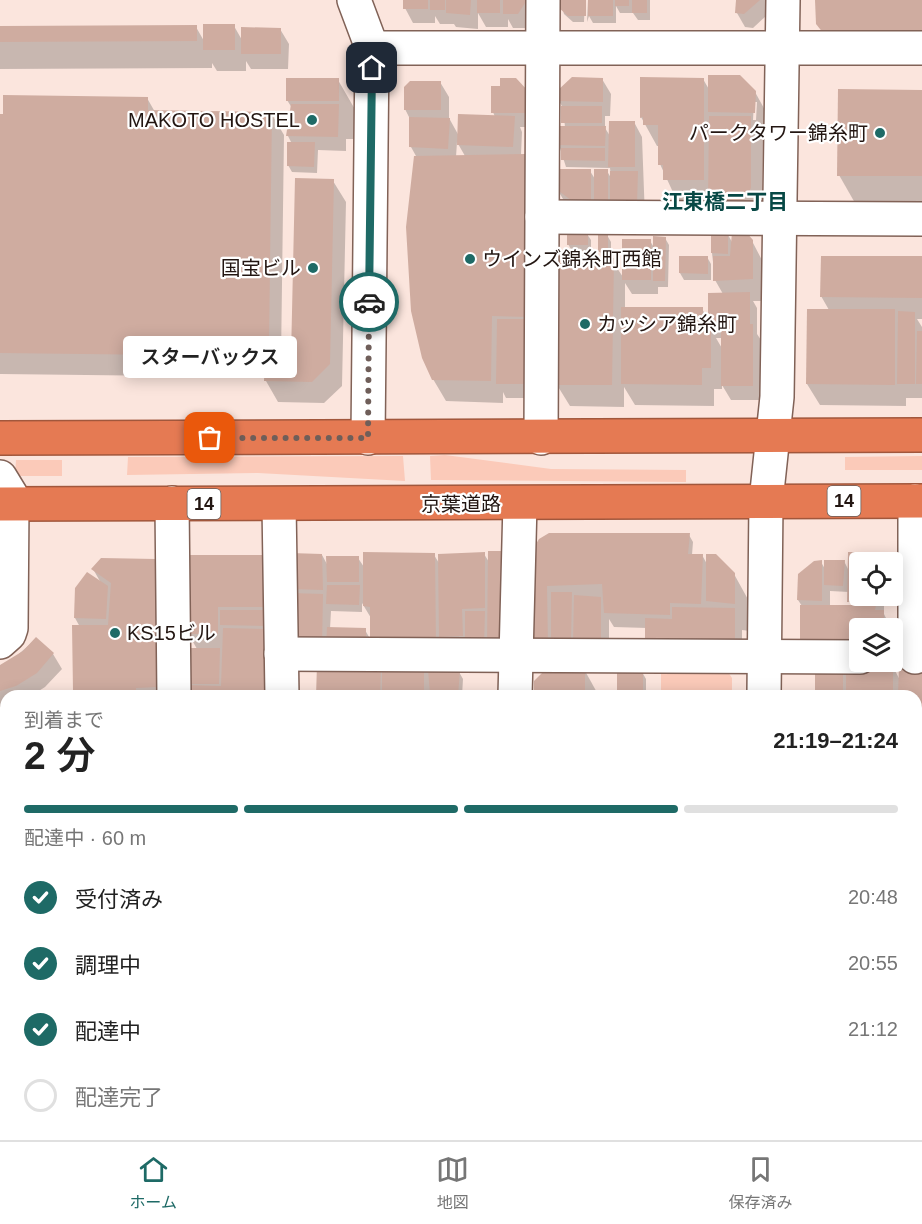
<!DOCTYPE html>
<html lang="ja">
<meta charset="utf-8">
<style>
:root{--surface:#fff;--page:#f2f2f2;--text:#222;--muted:#767676;--line:#e0e0e0;--accent:#1e6a66}
body{margin:0;font-family:Arial,"Noto Sans JP",sans-serif;background:var(--page);color:var(--text);height:100vh;display:flex;flex-direction:column;font-size:22px;white-space:nowrap}
*{box-sizing:border-box;margin:0}
p{font-size:20px;color:var(--muted)}
.icon{flex:none;width:33px;height:33px;fill:none;stroke:currentColor;stroke-width:2;stroke-linecap:round;stroke-linejoin:round}
.map{position:relative;flex:1;overflow:hidden}
.sheet{position:absolute;left:0px;top:690px;width:922px;height:450px;display:flex;flex-direction:column;background:var(--surface);border-radius:18px 18px 0 0;box-shadow:0 3px 15px #0003}
.sheet>*{flex:none}
.fabs{position:absolute;left:849px;top:552px;display:grid;gap:12px}
.fabs a{display:grid;place-items:center;width:54px;height:54px;border-radius:6px;background:var(--surface);box-shadow:0 3px 15px #0003;font-size:30px}
.pin{position:absolute;display:grid;place-items:center;width:51px;height:51px;color:#fff;margin:-26px;border-radius:12px;box-shadow:0 3px 9px #0006}
.courier{position:absolute;display:grid;place-items:center;width:60px;height:60px;margin:-30px;border:4px solid #1e6a66;border-radius:50%;background:#fff;color:#222;box-shadow:0 2px 8px #0007}
.bubble{position:absolute;height:42px;border-radius:6px;background:var(--surface);box-shadow:0 3px 15px #0003;font-size:20px;font-weight:600;line-height:42px;text-align:center}
.headline em{font-style:normal;font-weight:600}
.headline div{display:flex;flex-direction:column-reverse}
.headline{display:flex;align-items:center;justify-content:space-between;height:102px;padding:0 24px}
h1{font-size:39px;font-weight:600;line-height:45px}
.bar{display:grid;grid-template-columns:repeat(4,1fr);gap:9px 6px;align-content:center;height:72px;padding:0 24px}
.bar i{height:8px;border-radius:4px;background:var(--line)}
.bar .current{background:var(--accent)}
.bar p{grid-column:span 4}
ol{padding:0 24px;list-style:none}
li{display:flex;align-items:center;gap:18px;height:66px}
li p{margin-inline-start:auto}
li .icon{padding:6px;border-radius:50%;background:var(--accent);color:#fff;stroke-width:4}
li:last-child{color:var(--muted)}
li i{width:33px;height:33px;border:3px solid var(--line);border-radius:50%}
.tabs{display:flex;justify-content:space-around;align-items:center;height:84px;border-top:2px solid var(--line);background:var(--surface);font-size:16px;color:var(--muted)}
.tabs a{display:grid;justify-items:center;gap:3px}
.tabs .current{color:var(--accent)}
.map>svg:first-child{display:block}
</style>
<div class="map">
<svg width="922" height="1140" viewBox="0 0 922 1140">
<rect width="100%" height="100%" fill="#fbe5dd"/>
<g fill="#fbcab9">
<path d="M445,455l106,14 135,1v12l-255,-2 -1,-24z"/>
<path d="M403,456l2,25 -147,-8 -131,2 1,-18z"/>
<path d="M922,456v14h-77v-13z"/>
<path d="M16,460h46v16h-47z"/>
<path d="M724,666l8,12v18h-71v-29z"/>
</g>
<g fill="#0003" fill-rule="evenodd">
<path d="M405,0h132l-1,12 -10,16h-13l-5,-9v8h-22l-8,-14v16l-22,-2 -2,-3h-14l-5,-8v7h-22l-8,-15z"/>
<path d="M560,0h25l-1,22h-11l-9,-8z"/>
<path d="M588,0h62v20h-12l-5,-7h-13l-4,-7v17h-23l-4,-7 -2,6z"/>
<path d="M737,0h29v16l-13,12 -8,-1 -8,-14z"/>
<path d="M234,26l8,14 38,-11 9,15 -1,25h-37l-5,-8v10h-29l-5,-8v5l-212,1v-42h196l8,14z"/>
<path d="M602,79l9,15 -1,22h-5v12l5,8 24,-14 8,15 3,81 -79,-14 -9,-15 33,-18 5,8 12,-8 4,7 -1,-10 -44,-1 -7,-22 6,-18 -2,-19 -4,-7z"/>
<path d="M703,79l7,12 45,1 16,29 -1,19h-7l-1,70 -40,12 -12,-21h-33l-17,-37v-18h-3l-16,-29zM754,102h3l-1,18h-3z"/>
<path d="M338,80l22,38v21h-14v12l-28,-1 -1,23 -25,-1 -4,-7 4,-21 -4,-8 4,-28 -5,-8z"/>
<path d="M501,80l35,47h-16l2,5 -1,23 16,243h-31l-3,-6v11l-57,-2 -13,-22 -25,-152 8,-71 -5,-9 -1,-28 -5,-10 35,-27 9,15v21l10,18 36,-19 -2,-5 8,-24zM457,142l8,14 -9,1z"/>
<path d="M922,92v139h-51l-32,-56z"/>
<path d="M147,98l8,14 116,1 13,22 -3,224h11l41,-178 13,21 -4,184 -18,17 -46,-1 -12,-21v-16h-5v12l-261,-3v-259z"/>
<path d="M727,233l5,9 20,-1 12,23v37h-11l4,7v26l4,6 -1,60h-29l-9,-15v4h-8v17l-79,-1 -11,-18v20l-54,-1 -13,-21 38,-120 9,-6 -4,-7 7,-17 4,7v17l12,18 27,-36 5,8 10,-11 4,7 -1,42h-10v7h-26l-7,-11v25l77,1 8,13 13,-28 -8,-14 -3,-27zM716,338h7v12z"/>
<path d="M587,234l4,6v11h-19l-4,-7z"/>
<path d="M707,257l4,7v16h-27l-4,-7z"/>
<path d="M922,258v61h-5l5,8v71h-16v8l-86,-1 -13,-21 22,-74 -8,-14z"/>
<path d="M689,535l4,7 -1,13h10l5,9 27,10 16,29v28l-8,-1v27l-95,-29 -33,-1 -5,-8v41l-57,8 -20,-113z"/>
<path d="M850,553h26l5,9h-21v34h24v18l7,14h-31v26h-50l-9,-15 1,-33 -4,-6 23,-38 4,7 19,-8 5,10zM830,591l19,1 3,15 -22,-1z"/>
<path d="M484,554l5,8 19,92 -83,14 2,3 32,1 4,7 -1,17h-145l63,-28 4,7v-17l-13,-22v-18l-9,-15v9l-31,-1 -1,18 35,1 4,7v18h-39l-37,-66 29,-34 6,11 30,-8 6,9 70,-12 5,8z"/>
<path d="M269,557l12,139 -92,-10 8,-37 -9,-16z"/>
<path d="M155,560l13,22v114h-96h5l-2,-5 5,-64 -5,-9 26,-35 -8,-14z"/>
<path d="M36,639l17,15 9,15 -17,18 -14,9h-25v9l-6,2v-41l6,-1z"/>
<path d="M817,664l75,1 8,15 22,-15v106h-6v-75h-100z"/>
<path d="M585,671l14,25h-63z"/>
<path d="M642,672l4,7v17h-30h6l-3,-6z"/>
<rect x="916" y="813" width="6" height="108"/>
<rect x="0" y="817" width="6" height="138"/>
<path d="M0,1116h6v18h354l3,6h-363z"/>
</g>
<g fill="#cfaca0">
<rect x="403" y="0" width="25" height="9"/>
<rect x="430" y="0" width="15" height="10"/>
<path d="M446,0h25l-1,15 -24,-2z"/>
<rect x="477" y="0" width="23" height="13"/>
<path d="M503,0h24l-9,14h-15z"/>
<path d="M558,0h28v16h-18l-10,-9z"/>
<rect x="588" y="0" width="25" height="16"/>
<rect x="615" y="0" width="14" height="6"/>
<rect x="632" y="0" width="15" height="13"/>
<path d="M736,0h24l-16,14 -9,-1z"/>
<path d="M815,0h107v36l-98,-2 -8,-10z"/>
<rect x="203" y="24" width="32" height="26"/>
<path d="M197,25v16l-197,1v-16z"/>
<path d="M241,27l40,1v26h-40z"/>
<path d="M708,75h32l16,16 -1,22 -47,-1z"/>
<path d="M572,77l31,1v24l-46,-1v-10z"/>
<path d="M640,77l64,1v102h-41v-15h-5v-40h-15v-8l-3,1z"/>
<rect x="286" y="78" width="53" height="23"/>
<path d="M500,78h16l13,14v21h-38v-27h9z"/>
<path d="M410,81h31v29h-37v-23z"/>
<path d="M838,89l84,1v86h-85z"/>
<path d="M3,95l145,2v13l124,2 -3,232h-20v12l-249,-3v-239h3z"/>
<path d="M291,104h48l-1,33 -52,-1z"/>
<rect x="561" y="106" width="41" height="17"/>
<path d="M458,114l57,2 -2,31 -56,-2z"/>
<path d="M709,116h42v72l-7,12 -36,1z"/>
<path d="M409,117l41,1 -2,31 -39,-2z"/>
<path d="M609,121h26v46h-27z"/>
<path d="M557,126h49l-1,20 -48,-1z"/>
<path d="M287,142h28l-1,25 -27,-1z"/>
<path d="M561,148h44v13l-44,-1z"/>
<path d="M526,154l5,163 -39,-1 -1,65 -59,-1 -10,-22 -11,-47 -5,-84 8,-71z"/>
<path d="M555,169h36v32l-20,-1 -15,-11z"/>
<path d="M594,169h14v33l-14,-1z"/>
<path d="M610,171h28l-1,33h-27z"/>
<path d="M295,178l39,1 -4,185 -18,18 -48,-1 1,-24h26z"/>
<path d="M745,231l8,9v39l-40,2v-25h17l2,-24z"/>
<rect x="567" y="232" width="21" height="13"/>
<path d="M711,232h17v22l-17,-1z"/>
<rect x="598" y="234" width="10" height="18"/>
<path d="M653,236l13,1 -1,44h-12z"/>
<rect x="622" y="239" width="29" height="41"/>
<path d="M679,256h29v18l-29,-1z"/>
<path d="M821,256h101v42l-102,-1z"/>
<path d="M594,257l20,1 -2,127h-56v-122h38z"/>
<path d="M750,292v32h3v62h-32v-62h-13v-31z"/>
<path d="M621,307h82v19h8v42h-9v17l-81,-1z"/>
<path d="M807,309h88v76l-89,-1z"/>
<path d="M898,311l17,1v72h-18z"/>
<path d="M497,319h31l1,65h-33z"/>
<path d="M917,331h5v53h-6z"/>
<path d="M549,533h141l-2,21h15l-2,50 -31,-1v12l-66,-2 -2,-29 -55,2 1,60 -20,-8 6,-91 5,-8z"/>
<path d="M488,551h15l-2,88 -14,7z"/>
<path d="M363,552l72,1 1,94 -44,-1 -1,-9h-21v-30l-7,-1z"/>
<path d="M485,552v56l-23,1 1,27 -24,1 -1,-83z"/>
<path d="M848,552h29v10h-17v34h17v7l-30,-1z"/>
<path d="M290,553l32,1 1,36 -31,-1z"/>
<path d="M706,554h10l19,19v31l-29,-3z"/>
<path d="M185,555h85l-2,52h-50v27h-32z"/>
<path d="M326,556h33v26h-32z"/>
<path d="M101,558l55,1 1,128 -21,1v5l-63,-2 -1,-66h36l3,-42 -20,-14z"/>
<path d="M822,560v41l-25,-1 1,-26 16,-13z"/>
<path d="M824,560h21l-2,26 -19,-1z"/>
<path d="M87,572l21,14 -2,33 -32,-1 1,-30z"/>
<path d="M327,585h33l-1,20 -33,-1z"/>
<path d="M551,592h21l-1,50h-20z"/>
<path d="M290,593l33,1 -1,53 -23,1z"/>
<path d="M574,595l27,2v49l-28,-1z"/>
<path d="M800,605h76l-1,5h9v10l-8,-1 -1,9h-15v12h-60z"/>
<path d="M672,607l63,1v34l-90,4v-28l27,1z"/>
<path d="M220,610h47v16l-47,-1z"/>
<path d="M465,611h20l-1,35 -19,1z"/>
<path d="M327,627l39,1v21h-40z"/>
<path d="M223,628l44,1 7,67h-87v-11l34,1z"/>
<path d="M36,637l18,16 -17,20 -21,13 -16,5v-26l23,-14z"/>
<path d="M186,648h34l-1,36h-33z"/>
<rect x="382" y="663" width="42" height="33"/>
<rect x="815" y="663" width="28" height="33"/>
<path d="M846,663l47,1v32h-47z"/>
<path d="M899,664h23v86h-6v-54h-18z"/>
<path d="M317,665l64,1 -1,30h-64z"/>
<path d="M585,669v27h-51v-15l11,-11z"/>
<path d="M428,670l32,1 -2,24 -28,-2z"/>
<path d="M643,670v20l-26,1v-20z"/>
<rect x="916" y="812" width="6" height="82"/>
<rect x="0" y="816" width="6" height="103"/>
<path d="M0,1114h6v20h349l-1,6h-354z"/>
<path d="M562,1134h102l1,6h-147z"/>
<path d="M502,1136v4h-24v-1z"/>
</g>
<g fill="none" stroke-linecap="round" stroke-linejoin="round">
<path stroke="#dbc6bf" stroke-width="33" stroke-dasharray="33 16" stroke-linecap="butt" d="M766,1134v6"/>
<g stroke="#816257" stroke-width="36">
<g id="minor">
<path d="M354,0l18,48 -4,390"/>
<path d="M372,48h550"/>
<path d="M542,217l380,2"/>
<path d="M541,438l2,-438"/>
<path d="M0,477l11,18 1,8 -1,125 -2,6 -9,8"/>
<path d="M915,501v156"/>
<path d="M172,503l2,193"/>
<path d="M279,504l3,192"/>
<path d="M281,654l579,3"/>
<path d="M515,696l5,-193"/>
<path d="M764,696l2,-195 11,-104 6,-397"/>
<path d="M916,770h6"/>
</g>
</g>
<g stroke="#a1573c" stroke-width="36">
<g id="highway">
<path d="M0,438l922,-3"/>
<path d="M0,504l922,-3"/>
</g>
</g>
<use href="#minor" stroke="#fff" stroke-width="33"/>
<use href="#highway" stroke="#e57a53" stroke-width="33"/>
<g stroke="#766560" stroke-width="4.5" stroke-dasharray="10 10" stroke-linecap="butt">
<path d="M0,949h6"/>
<path d="M916,977h6"/>
<path d="M916,994h6"/>
<path d="M0,999h6"/>
<path d="M916,1019h6"/>
<path d="M0,1039h6"/>
<path d="M916,1048h6"/>
<path d="M0,1102h6"/>
</g>
</g>
<g fill="none" stroke-linecap="round" stroke-linejoin="round">
<path stroke="#6f5e59" stroke-width="6" stroke-dasharray="0 10.8" d="M210,438h158l1,-136"/>
<path stroke="#1e6a66" stroke-width="8" d="M369,302l3,-234"/>
</g>
<g fill="#1e6a66" stroke="#fff" stroke-width="2">
<circle cx="312" cy="120" r="6"/>
<circle cx="880" cy="133" r="6"/>
<circle cx="470" cy="259" r="6"/>
<circle cx="313" cy="268" r="6"/>
<circle cx="585" cy="324" r="6"/>
<circle cx="115" cy="633" r="6"/>
</g>
<g text-anchor="middle" dominant-baseline="central" stroke-width="4.5" stroke-linejoin="round" paint-order="stroke">
<g fill="#fff" stroke="#655c59" stroke-width="1.5">
<rect x="827.5" y="486" width="33" height="30" rx="4.5"/>
<rect x="187.5" y="489" width="33" height="30" rx="4.5"/>
</g>
<g font-size="18" font-weight="bold" fill="#231612">
<text x="844" y="501">14</text>
<text x="204" y="504">14</text>
</g>
<g font-size="20" fill="#231612" stroke="#fff" text-anchor="end">
<text x="300" y="120">MAKOTO HOSTEL</text>
<text x="868" y="133">パークタワー錦糸町</text>
<text x="482" y="259" text-anchor="start">ウインズ錦糸町西館</text>
<text x="301" y="268">国宝ビル</text>
<text x="597" y="324" text-anchor="start">カッシア錦糸町</text>
<text x="127" y="633" text-anchor="start">KS15ビル</text>
</g>
<g font-size="20" fill="#231612" stroke="#fff">
<text x="461" y="504">京葉道路</text>
</g>
<g font-size="21" font-weight="bold" fill="#074845" stroke="#fff">
<text x="725" y="201">江東橋二丁目</text>
</g>
</g>
</svg>
<div class="fabs">
<a><svg class="icon" aria-label="locate" viewBox="0 0 24 24"><circle cx="12" cy="12" r="6"/><path d="M12 2v4M12 18v4M2 12h4M18 12h4"/></svg></a>
<a><svg class="icon" aria-label="layers" viewBox="0 0 24 24"><path d="M12 4l9 5-9 5-9-5zM3 14l9 5 9-5"/></svg></a>
</div>
<div class="pin" style="left:210px;top:438px;background:#ea580c"><svg class="icon" aria-label="bag" viewBox="0 0 24 24"><path d="M5 8h14l-1 12H6zM9 8a3 3 0 0 1 6 0"/></svg></div>
<div class="pin" style="left:372px;top:68px;background:#1f2937"><svg class="icon" aria-label="home" viewBox="0 0 24 24"><path d="M3 11l9-7 9 7M6 9v11h12V9"/></svg></div>
<div class="courier" style="left:369px;top:302px"><svg class="icon" aria-label="car" viewBox="0 0 24 24"><path d="M5 17H2v-5l4-1 3-4h7l3 4 3 1v5h-3M9 17h6M6 11h13"/><circle cx="7" cy="17" r="2"/><circle cx="17" cy="17" r="2"/></svg></div>
<div class="bubble" style="left:123px;top:336px;width:174px">スターバックス</div>
<section class="sheet">
<div class="headline"><div><h1>2 分</h1><p>到着まで</p></div><em>21:19–21:24</em></div>
<div class="bar"><i class="current"></i><i class="current"></i><i class="current"></i><i></i><p>配達中 · 60 m</p></div>
<ol>
<li><svg class="icon" aria-label="check" viewBox="0 0 24 24"><path d="M5 12l5 5 9-10"/></svg>受付済み<p>20:48</p></li>
<li><svg class="icon" aria-label="check" viewBox="0 0 24 24"><path d="M5 12l5 5 9-10"/></svg>調理中<p>20:55</p></li>
<li><svg class="icon" aria-label="check" viewBox="0 0 24 24"><path d="M5 12l5 5 9-10"/></svg>配達中<p>21:12</p></li>
<li><i></i>配達完了</li>
</ol>
</section>
</div>
<nav class="tabs">
<a class="current"><svg class="icon" aria-label="home" viewBox="0 0 24 24"><path d="M3 11l9-7 9 7M6 9v11h12V9"/></svg>ホーム</a>
<a><svg class="icon" aria-label="map" viewBox="0 0 24 24"><path d="M3 6l6-2 6 2 6-2v14l-6 2-6-2-6 2zM9 4v14M15 6v14"/></svg>地図</a>
<a><svg class="icon" aria-label="saved" viewBox="0 0 24 24"><path d="M7 4h10v16l-5-4-5 4z"/></svg>保存済み</a>
</nav>
